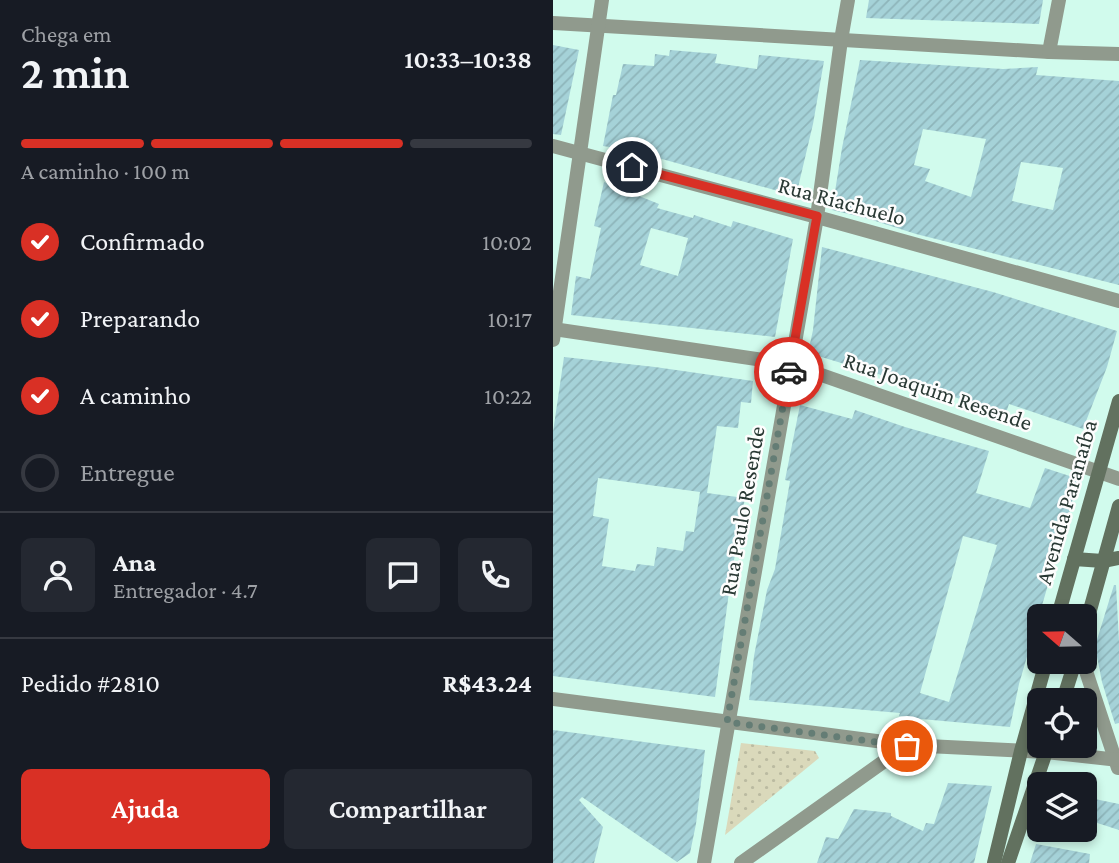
<!DOCTYPE html>
<html lang="pt">
<meta charset="utf-8">
<style>
:root{--surface:#171b24;--page:#242831;--text:#f1f3f6;--muted:#9ea1a6;--line:#363941;--accent:#d93025}
body{margin:0;font-family:"Crimson Pro",serif;background:var(--page);color:var(--text);height:100vh;display:flex;flex-direction:column;font-size:26px;white-space:nowrap}
*{box-sizing:border-box;margin:0}
p{font-size:23px;color:var(--muted)}
.icon{flex:none;width:38px;height:38px;fill:none;stroke:currentColor;stroke-width:2;stroke-linecap:round;stroke-linejoin:round}
.map{position:relative;flex:1;overflow:hidden}
.details{display:flex;flex-direction:column;background:var(--surface);width:553px}
.details>*{flex:none}
.needle{width:46px;rotate:290deg}
.buttons{position:absolute;left:474px;top:604px;display:grid;gap:14px}
.buttons a{display:grid;place-items:center;width:70px;height:70px;border-radius:10px;background:var(--surface);box-shadow:0 4px 10px #0003;font-size:35px}
.pin{position:absolute;display:grid;place-items:center;width:60px;height:60px;color:#fff;margin:-30px;border:4px solid #fff;border-radius:50%;box-shadow:0 2px 7px #0007}
.courier{position:absolute;display:grid;place-items:center;width:70px;height:70px;margin:-35px;border:5px solid #d93025;border-radius:50%;background:#fff;color:#222;box-shadow:0 2px 9px #0007}
.summary em{font-style:normal;font-weight:600}
.summary div{display:flex;flex-direction:column-reverse}
.summary{display:flex;align-items:center;justify-content:space-between;height:119px;padding:0 21px}
h1{font-size:46px;font-weight:600;line-height:52px}
.bar{display:grid;grid-template-columns:repeat(4,1fr);gap:10px 7px;align-content:center;height:84px;padding:0 21px}
.bar i{height:9px;border-radius:5px;background:var(--line)}
.bar .active{background:var(--accent)}
.bar p{grid-column:span 4}
.line{display:flex;align-items:center;gap:18px;padding:0 21px;border-top:2px solid var(--line)}
.line div{flex:1}
.round{display:grid;place-items:center;flex:none;width:74px;height:74px;border-radius:10px;background:var(--page)}
ol{padding:0 21px;list-style:none}
li{display:flex;align-items:center;gap:21px;height:77px}
li p{margin-inline-start:auto}
li .icon{padding:7px;border-radius:50%;background:var(--accent);color:#fff;stroke-width:4}
li:last-child{color:var(--muted)}
li i{width:38px;height:38px;border:4px solid var(--line);border-radius:50%}
.button{display:flex;gap:14px;margin-top:auto;padding:14px 21px}
.button a{flex:1;height:80px;border-radius:10px;background:var(--accent);color:#fff;font-size:28px;font-weight:600;line-height:80px;text-align:center}
.button a+a{background:var(--page);color:var(--text)}
main{display:flex;flex:1;min-height:0}
.map>svg:first-child{display:block}
</style>
<main>
<section class="details">
<div class="summary"><div><h1>2 min</h1><p>Chega em</p></div><em>10:33–10:38</em></div>
<div class="bar"><i class="active"></i><i class="active"></i><i class="active"></i><i></i><p>A caminho · 100 m</p></div>
<ol>
<li><svg class="icon" aria-label="check" viewBox="0 0 24 24"><path d="M5 12l5 5 9-10"/></svg>Confirmado<p>10:02</p></li>
<li><svg class="icon" aria-label="check" viewBox="0 0 24 24"><path d="M5 12l5 5 9-10"/></svg>Preparando<p>10:17</p></li>
<li><svg class="icon" aria-label="check" viewBox="0 0 24 24"><path d="M5 12l5 5 9-10"/></svg>A caminho<p>10:22</p></li>
<li><i></i>Entregue</li>
</ol>
<div class="line" style="height:126px"><a class="round"><svg class="icon" aria-label="person" viewBox="0 0 24 24"><circle cx="12" cy="8" r="4"/><path d="M4 21q1-7 8-7t8 7"/></svg></a><div><b>Ana</b><p>Entregador · 4.7</p></div><a class="round"><svg class="icon" aria-label="chat" viewBox="0 0 24 24"><path d="M4 5h16v11H9l-5 4z"/></svg></a><a class="round"><svg class="icon" aria-label="phone" viewBox="0 0 24 24"><path d="M5 4h4l2 5-3 2q2 4 5 5l2-3 5 2v4C11 20 4 13 5 4z"/></svg></a></div>
<div class="line" style="height:91px"><div>Pedido #2810</div><b>R$43.24</b></div>
<div class="button"><a>Ajuda</a><a>Compartilhar</a></div>
</section>
<div class="map">
<svg width="566" height="863" viewBox="0 0 566 863">
<defs>
<pattern id="park-dots" width="8" height="8" patternUnits="userSpaceOnUse" patternTransform="scale(1.75)"><rect width="8" height="8" fill="#dad9bb"/><path d="M2 2h.1M6 6h.1" fill="none" stroke="#bbbba1" stroke-width="1.8" stroke-linecap="round"/></pattern>
<pattern id="building-hatch" width="6" height="6" patternUnits="userSpaceOnUse" patternTransform="scale(1.75)"><rect width="6" height="6" fill="#a5d2d8"/><path d="M-1 1l2-2M0 6l6-6M5 7l2-2" fill="none" stroke="#8eb5ba"/></pattern>
</defs>
<rect width="100%" height="100%" fill="#d1fbed"/>
<path fill="url(#park-dots)" d="M188,743l74,8 4,7 -94,77z"/>
<g fill="url(#building-hatch)" fill-rule="evenodd">
<path d="M316,0h174l-4,24 -173,-6z"/>
<path d="M0,45l26,5 -18,85 -8,-1z"/>
<path d="M117,50l47,4 -2,9 42,6 2,-14 65,6 -11,63 -17,72 -163,-45 -30,-5 10,-51h3l7,-31 31,2 1,-12 14,2z"/>
<path d="M307,60l143,9 35,-2 -2,8 83,6v204l-203,-51 -47,-15 -37,-9 10,-62zM370,129l63,10 -15,58 -46,-16 5,-12 -16,-4zM468,162l42,6 -10,42 -41,-9z"/>
<path d="M51,182l55,22 -2,4 36,10 1,-3 37,12 2,-6 60,18 -18,98 -204,-22 5,-39 14,3 11,-51 -7,-2zM98,228l37,10 -10,38 -38,-11z"/>
<path d="M269,247l171,45 124,39 -10,36 -24,62 -74,-25 -3,9 -78,-24 -120,-36 5,-23z"/>
<path d="M11,357l91,10 98,14 -2,22 -10,-1 -3,26 -21,-2 -10,67 38,5 -14,79 -16,120 -162,-21v-244zM45,478l102,14 -6,40 -8,-1 -3,20 -26,-4 -3,19 -17,-2 -2,7 -33,-5 7,-47 -16,-3z"/>
<path d="M247,405l52,14 3,-9 50,17 84,24 -13,42 54,15 15,-40 34,11 -60,205 -9,43 -89,-8 -22,-3 1,-3 -151,-13 5,-44 13,-66 8,-21 15,-88 -5,-1zM410,536l34,9 -48,157 -29,-9z"/>
<path d="M561,585h2l3,57v81l-4,1 -13,-42 -7,-36z"/>
<path d="M0,730l152,20 -9,74 -6,29 -13,9 -95,-65 -3,3 24,27 -9,36h-41z"/>
<path d="M395,783l44,3 -18,77h-157l9,-26 12,2 16,-30 37,4v3l32,15 3,-8 8,1z"/>
<path d="M532,797l34,7v26l-34,-11z"/>
<path d="M483,844l54,10 -1,9h-59z"/>
</g>
<g fill="none" stroke-linecap="round" stroke-linejoin="round">
<g stroke="#909a8d" stroke-width="14">
<path d="M0,23l496,29 70,2"/>
<path d="M496,52l10,-52"/>
<path d="M0,329l237,35 329,115"/>
<path d="M0,340l49,-340"/>
<path d="M530,662l35,106"/>
<path d="M0,699l354,46 139,7 73,8"/>
<path d="M151,863l113,-646 24,-177 7,-40"/>
<path d="M188,863l166,-118"/>
</g>
<path stroke="#909a8d" stroke-width="14" d="M0,146l264,71 302,84"/>
<g stroke="#62715f" stroke-width="14">
<path d="M521,559l29,2 16,-3"/>
<path d="M505,616l61,-215"/>
<path d="M532,628l34,-122"/>
<path d="M510,700l12,-38"/>
<path d="M441,863l27,-112 25,-89"/>
<path d="M455,863l40,-117"/>
</g>
</g>
<g fill="none" stroke-linecap="round" stroke-linejoin="round">
<path stroke="#647d75" stroke-width="7" stroke-dasharray="0 12.6" d="M236,372l-62,350 180,24"/>
<path stroke="#d93025" stroke-width="9" d="M79,167l185,49 -28,156"/>
</g>
<g text-anchor="middle" dominant-baseline="central" stroke-width="5" stroke-linejoin="round" paint-order="stroke">
<g font-size="23" fill="#293934" stroke="#fdfdfd">
<text transform="translate(289 201) rotate(15)">Rua Riachuelo</text>
<text transform="translate(385 391) rotate(19)">Rua Joaquim Resende</text>
<text transform="translate(513 502) rotate(-74)">Avenida Paranaíba</text>
<text transform="translate(189 511) rotate(-80)">Rua Paulo Resende</text>
</g>
</g>
</svg>
<div class="buttons">
<a><svg class="needle" viewBox="-14 -14 28 28"><path d="M0-13l5 13h-10z" fill="#e53935"/><path d="M0 13l5-13h-10z" fill="#9ea1a6"/></svg></a>
<a><svg class="icon" aria-label="locate" viewBox="0 0 24 24"><circle cx="12" cy="12" r="6"/><path d="M12 2v4M12 18v4M2 12h4M18 12h4"/></svg></a>
<a><svg class="icon" aria-label="layers" viewBox="0 0 24 24"><path d="M12 4l9 5-9 5-9-5zM3 14l9 5 9-5"/></svg></a>
</div>
<div class="pin" style="left:354px;top:746px;background:#ea580c"><svg class="icon" aria-label="bag" viewBox="0 0 24 24"><path d="M5 8h14l-1 12H6zM9 8a3 3 0 0 1 6 0"/></svg></div>
<div class="pin" style="left:79px;top:167px;background:#1f2937"><svg class="icon" aria-label="home" viewBox="0 0 24 24"><path d="M3 11l9-7 9 7M6 9v11h12V9"/></svg></div>
<div class="courier" style="left:236px;top:372px"><svg class="icon" aria-label="car" viewBox="0 0 24 24"><path d="M5 17H2v-5l4-1 3-4h7l3 4 3 1v5h-3M9 17h6M6 11h13"/><circle cx="7" cy="17" r="2"/><circle cx="17" cy="17" r="2"/></svg></div>
</div>
</main>
